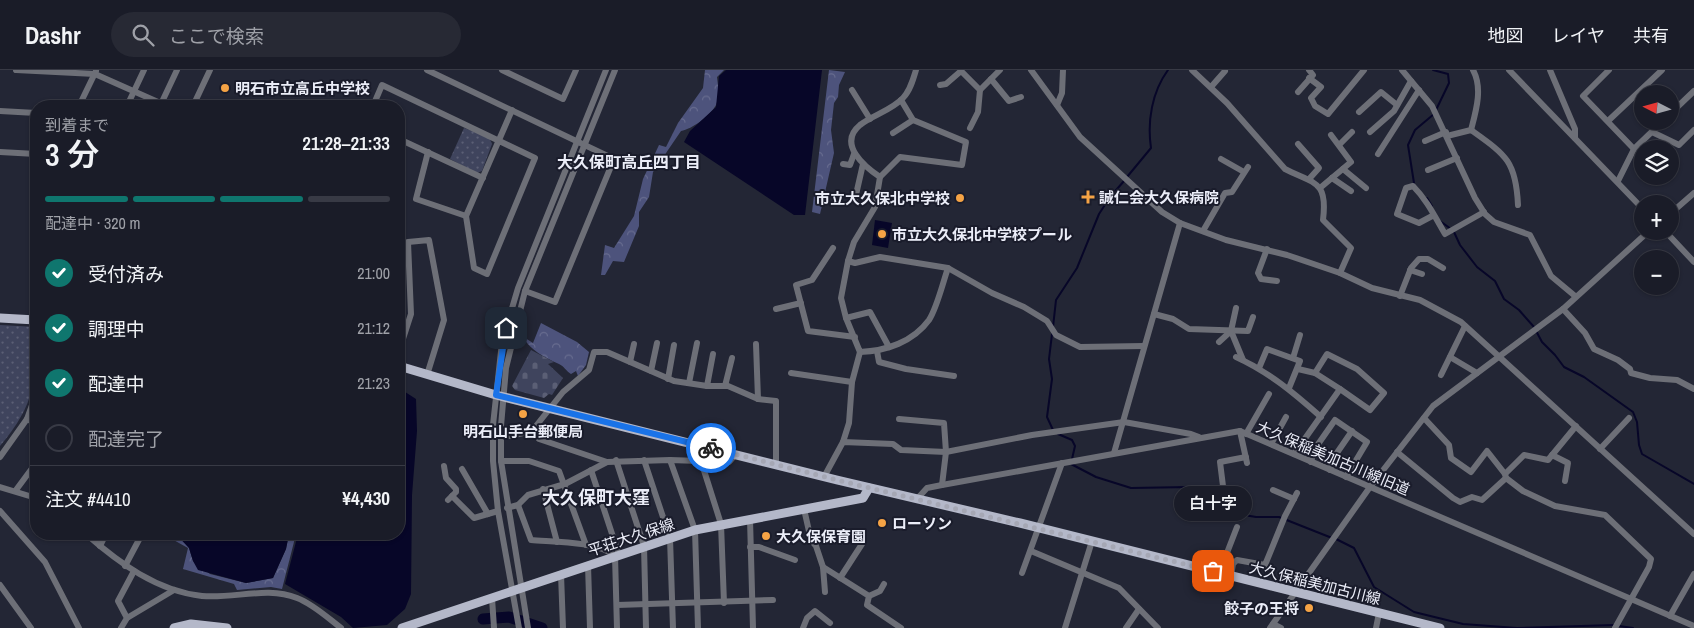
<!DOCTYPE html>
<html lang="ja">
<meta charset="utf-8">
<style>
:root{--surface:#1a1c28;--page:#272934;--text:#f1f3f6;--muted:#9fa1a8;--line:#383a45;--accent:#0f766e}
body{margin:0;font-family:"Archivo Narrow","Noto Sans JP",sans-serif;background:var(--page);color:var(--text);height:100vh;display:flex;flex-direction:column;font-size:19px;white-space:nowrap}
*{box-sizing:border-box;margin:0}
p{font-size:16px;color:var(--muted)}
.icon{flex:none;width:28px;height:28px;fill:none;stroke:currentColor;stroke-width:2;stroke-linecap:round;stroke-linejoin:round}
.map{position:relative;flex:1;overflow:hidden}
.details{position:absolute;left:30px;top:30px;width:375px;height:440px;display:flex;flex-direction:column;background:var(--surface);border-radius:20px;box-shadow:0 1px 4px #0004,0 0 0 1px var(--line)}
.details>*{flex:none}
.needle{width:32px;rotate:276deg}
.controls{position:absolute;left:1634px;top:15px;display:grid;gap:10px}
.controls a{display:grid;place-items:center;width:45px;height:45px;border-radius:50%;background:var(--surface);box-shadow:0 1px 4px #0004,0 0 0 1px var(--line);font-size:25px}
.pin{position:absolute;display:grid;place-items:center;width:42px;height:42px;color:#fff;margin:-21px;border-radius:10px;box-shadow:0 2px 8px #0006}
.courier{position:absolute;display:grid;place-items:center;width:50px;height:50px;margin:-25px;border:4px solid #1a73e8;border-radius:50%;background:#fff;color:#222;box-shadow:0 1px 6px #0007}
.bubble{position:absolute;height:35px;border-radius:18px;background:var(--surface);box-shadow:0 1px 4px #0004,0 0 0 1px var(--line);font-size:16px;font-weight:600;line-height:35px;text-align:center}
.overview em{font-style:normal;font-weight:600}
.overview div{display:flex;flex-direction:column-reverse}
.overview{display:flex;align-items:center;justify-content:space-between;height:85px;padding:0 15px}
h1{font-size:32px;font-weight:600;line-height:38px}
.bar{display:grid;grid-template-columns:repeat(4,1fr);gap:8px 5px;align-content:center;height:60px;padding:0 15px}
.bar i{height:6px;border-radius:4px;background:var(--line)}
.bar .current{background:var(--accent)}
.bar p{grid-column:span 4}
.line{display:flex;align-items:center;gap:12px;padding:0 15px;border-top:1px solid var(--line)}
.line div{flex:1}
ol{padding:0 15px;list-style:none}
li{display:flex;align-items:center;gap:15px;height:55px}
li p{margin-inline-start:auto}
li .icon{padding:5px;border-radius:50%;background:var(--accent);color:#fff;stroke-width:4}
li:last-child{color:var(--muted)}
li i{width:28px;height:28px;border:2px solid var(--line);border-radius:50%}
header{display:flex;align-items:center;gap:30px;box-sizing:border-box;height:70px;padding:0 25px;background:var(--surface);border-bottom:1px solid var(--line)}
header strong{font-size:24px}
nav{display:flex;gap:28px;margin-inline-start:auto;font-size:18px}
.search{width:350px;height:45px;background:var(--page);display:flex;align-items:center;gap:12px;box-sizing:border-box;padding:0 18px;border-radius:28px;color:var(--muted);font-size:19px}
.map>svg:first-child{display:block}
</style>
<header>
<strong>Dashr</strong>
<div class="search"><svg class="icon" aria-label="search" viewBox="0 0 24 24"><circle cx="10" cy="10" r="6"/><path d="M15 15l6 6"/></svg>ここで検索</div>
<nav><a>地図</a><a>レイヤ</a><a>共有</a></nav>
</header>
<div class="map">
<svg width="1694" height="558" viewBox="0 0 1694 558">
<defs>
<pattern id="grass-dots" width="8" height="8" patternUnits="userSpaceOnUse" patternTransform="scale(1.25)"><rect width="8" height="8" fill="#3f445d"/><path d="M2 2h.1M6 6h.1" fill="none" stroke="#5b5f75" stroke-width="1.8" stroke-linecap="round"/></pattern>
<pattern id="forest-crowns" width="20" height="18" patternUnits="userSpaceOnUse" patternTransform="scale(1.25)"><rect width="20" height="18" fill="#4d537c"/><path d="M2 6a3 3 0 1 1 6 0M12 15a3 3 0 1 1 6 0" fill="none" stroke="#676c8f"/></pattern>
<pattern id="cemetery-stones" width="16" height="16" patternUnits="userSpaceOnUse" patternTransform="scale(1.25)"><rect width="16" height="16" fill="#3f445d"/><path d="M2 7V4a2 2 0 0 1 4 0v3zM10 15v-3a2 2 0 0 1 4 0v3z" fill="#5b5f75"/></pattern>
</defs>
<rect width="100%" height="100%" fill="#232635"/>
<g fill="url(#grass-dots)">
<path d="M464,58l25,9 3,7 -10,27 -5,2 -27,-14z"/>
<path d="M0,255l36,2c0,54 0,76 -36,119z"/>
</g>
<g fill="url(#forest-crowns)">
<path d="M705,0h19l-7,7c1,9 3,19 -1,28 -6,11 -24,24 -35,26l-28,41 -4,25 -10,15v14l-15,36 -11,-1 -8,14h-4l4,-30 9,3 20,-32 9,-37 16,-34 7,2 12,-24 25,-35z"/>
<path d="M829,0l16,2 -6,13 -1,12 -4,6 -3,27 3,23 -14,61 -8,-2z"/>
<path d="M541,253l36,19 12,10 -3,13 -8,11 -2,-5 -5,3c-5,-3 -7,-8 -12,-10 -15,-7 -28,-13 -37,-28l11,7z"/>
<path d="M168,464h8l13,14 4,13 17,13 36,9 27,-5 13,-29 3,-15h7l-14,55 -11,-2 -34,3 -3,-6 -51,-15 5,-21 -18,-10z"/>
</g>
<path fill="url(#cemetery-stones)" d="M531,280l23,12 -6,2 15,14 -11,17 -3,-1 -5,4 -29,-8 -3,-4z"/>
<g fill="#070628">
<path d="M726,0h96l-17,145h-11l-110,-73 6,-11 26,-24 3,-31z"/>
<path d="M875,150l17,3 -4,25 -16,-3z"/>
<path d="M399,318l17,11 1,32 -5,64 -1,99 -6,15 -18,16 -34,3 -12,-11 -56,-33 13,-50h101z"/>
<path d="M176,464h113l-3,15 -13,29 -27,5 -48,-13 -5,-9 -4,-13z"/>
</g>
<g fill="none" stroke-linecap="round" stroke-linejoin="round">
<g stroke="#070628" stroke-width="2">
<path d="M1433,0l15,4 1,9 -13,27"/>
<path d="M1127,107l24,-29c-4,-27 1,-56 17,-78"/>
<path d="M1414,113l-6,-38 7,-15 19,-16"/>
<path d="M1427,128l5,8"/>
<path d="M1440,151l11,8"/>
<path d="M1454,162l6,13 17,22 18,14 9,18 15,11 15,17 8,15 13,13 9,12 20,10 49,35 4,10 2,23 3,9 52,30"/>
<path d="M1053,257l3,-27 21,-32 22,-54 11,-17 14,-16"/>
<path d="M1052,264l-3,25 3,20 -5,38 6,13"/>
<path d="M1058,364l14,6 3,6 -3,13"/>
<path d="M1071,394l25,13 35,11 59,-1 29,12 25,16 12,2h23l53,21"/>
<path d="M1336,469l18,9 20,39 40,25 49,12 54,4 97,-3"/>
<path d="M1619,556l14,2"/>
</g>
<path stroke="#070628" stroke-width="11" d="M483,549l26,-2 33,11"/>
<g stroke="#6d6f77" stroke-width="6">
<path d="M16,0l79,4 72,32"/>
<path d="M427,0l187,89 -59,143 -30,-11"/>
<path d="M502,0l61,29 13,-29"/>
<path d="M916,0c-3,10 -6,21 -13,28 -11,12 -30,17 -43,27 -23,19 5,42 20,52l-5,30 -21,35 -6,19 7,2 25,-6 68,11 44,25 32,14 23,14 9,14 24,12 64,-1"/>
<path d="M1031,0l49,67 82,75 18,11 46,17 61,15 53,18 32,15 48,12 41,22 233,212"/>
<path d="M1192,0l35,33 58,66c29,15 43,11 38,51l28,28 -11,25"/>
<path d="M1402,0l30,36 43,92 10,16 9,8 36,13 21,41 24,20"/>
<path d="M1509,0l133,138"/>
<path d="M1550,0l25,59v9"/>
<path d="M1609,0l-26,26 51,53"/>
<path d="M1309,8l12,9 -10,11 4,8 13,8 36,-44"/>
<path d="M991,9l18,22 12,-4"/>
<path d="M940,15l6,-1 15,-13 19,19 20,-20"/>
<path d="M1211,17l14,-16"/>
<path d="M852,20l18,29"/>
<path d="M1298,22l15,-17 -4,-5"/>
<path d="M161,34l16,-34"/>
<path d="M1057,35l5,-12 1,-23"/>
<path d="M79,36l17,-35"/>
<path d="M127,36l17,-36"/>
<path d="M193,36l17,-36"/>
<path d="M373,36l9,-21c51,24 102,49 153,73l-48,116 -13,-6 -8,-52 46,-106"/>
<path d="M0,41l36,2"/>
<path d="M1359,42l22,-20 16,13"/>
<path d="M1670,44l24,-23"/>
<path d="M1608,51l54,-51"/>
<path d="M970,58l8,-16 2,-22"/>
<path d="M1471,60c35,25 45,31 47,75"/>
<path d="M1370,62l24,-21 17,-30"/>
<path d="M1652,62l27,13 15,-15"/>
<path d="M893,63l20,-13"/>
<path d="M1447,66l24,-6c5,-19 12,-42 2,-60"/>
<path d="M399,69l84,39"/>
<path d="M1425,71l21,-9"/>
<path d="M1298,74l21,24 -9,10"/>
<path d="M1339,75l13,-13"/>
<path d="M0,82l36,2"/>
<path d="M428,82l-12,47 50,17"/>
<path d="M1378,84l41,-64"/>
<path d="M1221,89l23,13"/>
<path d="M843,94l7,1 4,-11"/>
<path d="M1343,99l23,19"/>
<path d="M1428,100l29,-12"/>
<path d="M880,107l20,-20 62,8 4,-23 -53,-22 -12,-20"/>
<path d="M1332,108l19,13"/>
<path d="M1618,111l16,-32 29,-28"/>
<path d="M1320,118l31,-26 -20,-27"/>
<path d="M855,129l8,-35"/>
<path d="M1670,144l24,-21"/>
<path d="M1434,145l-15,8 -22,-9 9,-26 7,-2c14,14 22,31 32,48l39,-22"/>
<path d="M1203,161l22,-38 7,-1 16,-25"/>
<path d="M1665,161l29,31"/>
<path d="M833,178l-21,32 -16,5 12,46 47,6"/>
<path d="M1267,179l-9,24 3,6 16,2"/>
<path d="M848,191l-7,37 5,20 14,34c26,-1 53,-10 69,-32 8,-12 14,-38 19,-52"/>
<path d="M1410,200l12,4"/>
<path d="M1400,226l11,-28 8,-9h9l15,9"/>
<path d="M776,239l25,-6"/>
<path d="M1563,239l22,24 9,16 24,11 12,9 1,4 19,5 27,2 17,9"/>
<path d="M1154,244l19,5 16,10 59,2 5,-14"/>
<path d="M846,248l24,-6 19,35"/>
<path d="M1231,261l12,29"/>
<path d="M1219,272l12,-11 5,-23"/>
<path d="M756,274l2,55"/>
<path d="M399,281l12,-37 -3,-72 21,-2 15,80 -17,55"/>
<path d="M877,281l2,11 27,7 48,7"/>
<path d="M1236,287c33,15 58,36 85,60"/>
<path d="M1450,287l27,16"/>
<path d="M1293,288l7,-23"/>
<path d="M630,292l4,-18"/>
<path d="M1259,298l8,-19 33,12 -11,27"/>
<path d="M1298,299l17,4 25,16"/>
<path d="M651,301l6,-28"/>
<path d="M791,303l61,9"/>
<path d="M1441,305l24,-49"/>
<path d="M668,309l6,-34"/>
<path d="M689,313l8,-40"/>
<path d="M707,316l6,-32"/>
<path d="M725,316l7,-28"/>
<path d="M1424,348l25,27 2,13 20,14 16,-21 18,23 1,4"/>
<path d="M27,349l9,5"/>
<path d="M899,349l45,4 2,29 -4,33"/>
<path d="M532,361l7,8 68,23"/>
<path d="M1240,361l7,32"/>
<path d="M1246,364l23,-40"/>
<path d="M510,366l22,-5 31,-39 26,-22 5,-18h13l67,29 33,5h21l30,13 18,2v63"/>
<path d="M843,372l6,-19 3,-41 8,-30"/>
<path d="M1271,374l15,-27"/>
<path d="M1600,379l29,-31"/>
<path d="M1397,382l56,46 7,4 12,-5 10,3 24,-22 17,13 32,15 50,9 46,44 -2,8 -34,61"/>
<path d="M1114,383l66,-230"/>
<path d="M1294,384l46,-65 30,21 14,-17 -27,-24 -30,-15 -12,19"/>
<path d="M1552,385l16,8 -3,18"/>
<path d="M0,387l27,-38 9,-25"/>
<path d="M616,390l28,86 2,82"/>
<path d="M644,390l26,78 3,90"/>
<path d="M670,390l25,70 3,98"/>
<path d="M501,391h28l30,10 27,74"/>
<path d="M701,391l20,63 3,79"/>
<path d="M1311,392l3,-12 21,-30 32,22 -21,35"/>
<path d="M444,396l2,12 10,11v3l-8,8"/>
<path d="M462,399l26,45"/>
<path d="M591,400l28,85"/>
<path d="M1330,400l2,-10 20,-29"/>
<path d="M1505,404l19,-19 24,5 28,-34"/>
<path d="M824,407l19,-35 50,2 8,6 45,2 86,-17 92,-13 67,12 8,3"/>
<path d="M1223,416l-3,-24 26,-5"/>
<path d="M0,417l36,11"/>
<path d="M543,419l14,53"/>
<path d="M16,420l20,-27"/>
<path d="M1273,420l21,9"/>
<path d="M452,426l22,22 24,-7"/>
<path d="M917,429l10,-11 15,-3 298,-54 454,195"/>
<path d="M518,435l13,35c23,2 66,1 84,16l2,72"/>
<path d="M507,438l11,-3 10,-10 37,-11 42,-22 63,-2 59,2 7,-8"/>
<path d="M804,439l7,31 5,6 7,21 46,29 -2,9 34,23"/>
<path d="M0,441l45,51 34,66"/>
<path d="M750,449l3,109"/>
<path d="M86,464c33,29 71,57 116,62 32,3 65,-10 95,2 16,6 31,20 44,30"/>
<path d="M100,476l6,-12"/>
<path d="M750,477h9l36,13"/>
<path d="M1031,481l88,37 39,40"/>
<path d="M1234,492l-9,-4 12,-31"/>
<path d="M588,495l2,63"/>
<path d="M125,496l17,-32"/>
<path d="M823,497l2,25"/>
<path d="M1022,503l40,-110"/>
<path d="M561,504l2,54"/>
<path d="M1231,506l2,-12 4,-4 28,5 20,-49 12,-23"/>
<path d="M840,508l22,-34"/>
<path d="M0,515l31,43"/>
<path d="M869,526l11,-5 4,-7"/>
<path d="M492,528l2,30"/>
<path d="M617,535l156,-5"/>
<path d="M1670,546l24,-42"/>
<path d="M127,548l47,-28"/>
<path d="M1273,554l8,4"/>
<path d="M121,558l6,-10 -9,-17 16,-30"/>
<path d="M519,558l-21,-117 -5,-50v-36l9,-83 16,-54 88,-218"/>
<path d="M528,558l-27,-167v-35l5,-58 19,-77 90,-221"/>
<path d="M803,558l4,-10 8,-7 15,12"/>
<path d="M1065,558l27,-87"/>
<path d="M1126,558l13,-19"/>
<path d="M1270,558l100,-141 63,-81 130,-97 86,-78"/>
<path d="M1376,558l3,-15"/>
</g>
<g stroke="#b4b8c9" stroke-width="9">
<path d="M0,248l36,2"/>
<path d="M399,296l97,29 341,85 183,43 420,105"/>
<path d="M174,558l17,-4 36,4"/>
<path d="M402,558l293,-98 168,-32 6,-10"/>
</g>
</g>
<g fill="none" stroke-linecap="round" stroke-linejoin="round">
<path stroke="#a5a7b4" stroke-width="5" stroke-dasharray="0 9" d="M711,378l126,32 376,91"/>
<path stroke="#1a73e8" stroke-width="6" d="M506,258l-10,67 215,53"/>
</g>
<g fill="#f5a345" stroke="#1a1c2b" stroke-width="2">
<circle cx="225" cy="18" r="5"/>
<path d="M1085.5 119.5h5v5h5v5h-5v5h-5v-5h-5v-5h5z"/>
<circle cx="960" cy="128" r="5"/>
<circle cx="882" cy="164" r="5"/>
<circle cx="523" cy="344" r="5"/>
<circle cx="882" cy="453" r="5"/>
<circle cx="766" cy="466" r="5"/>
<circle cx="1309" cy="538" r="5"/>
</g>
<g text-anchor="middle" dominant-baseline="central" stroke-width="4" stroke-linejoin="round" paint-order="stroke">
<g font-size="15" font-weight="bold" fill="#ebedf8" stroke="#1a1c2b" text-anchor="start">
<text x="235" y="18">明石市立高丘中学校</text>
<text x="1099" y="127">誠仁会大久保病院</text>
<text x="950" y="128" text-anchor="end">市立大久保北中学校</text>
<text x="892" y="164">市立大久保北中学校プール</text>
<text x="523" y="361" text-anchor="middle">明石山手台郵便局</text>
<text x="892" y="453">ローソン</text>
<text x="776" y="466">大久保保育園</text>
<text x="1299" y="538" text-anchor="end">餃子の王将</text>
</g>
<g font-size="15" fill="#ebedf8" stroke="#1a1c2b">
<text transform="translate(1333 388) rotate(23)">大久保稲美加古川線旧道</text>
<text transform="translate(631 467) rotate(-18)">平荘大久保線</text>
<text transform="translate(1315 513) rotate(14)">大久保稲美加古川線</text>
</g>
<g font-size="16" font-weight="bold" fill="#ebedf8" stroke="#1a1c2b">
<text x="629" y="92">大久保町高丘四丁目</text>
</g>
<g font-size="18" font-weight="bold" fill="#ebedf8" stroke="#1a1c2b">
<text x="596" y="427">大久保町大窪</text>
</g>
</g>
</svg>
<div class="controls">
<a><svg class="needle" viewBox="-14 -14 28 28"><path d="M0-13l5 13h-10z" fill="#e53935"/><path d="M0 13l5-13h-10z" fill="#9fa1a8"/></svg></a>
<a><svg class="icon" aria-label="layers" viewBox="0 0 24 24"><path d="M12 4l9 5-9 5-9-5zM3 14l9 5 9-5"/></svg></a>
<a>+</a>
<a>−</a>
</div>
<div class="pin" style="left:1213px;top:501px;background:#ea580c"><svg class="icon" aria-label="bag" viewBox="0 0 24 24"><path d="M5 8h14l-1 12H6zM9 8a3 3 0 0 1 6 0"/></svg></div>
<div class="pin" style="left:506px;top:258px;background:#1f2937"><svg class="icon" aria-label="home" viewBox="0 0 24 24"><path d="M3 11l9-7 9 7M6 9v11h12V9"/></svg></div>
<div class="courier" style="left:711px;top:378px"><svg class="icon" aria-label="bike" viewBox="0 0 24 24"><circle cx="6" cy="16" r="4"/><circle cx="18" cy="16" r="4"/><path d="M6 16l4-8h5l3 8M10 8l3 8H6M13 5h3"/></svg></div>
<div class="bubble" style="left:1174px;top:416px;width:78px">白十字</div>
<section class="details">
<div class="overview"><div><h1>3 分</h1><p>到着まで</p></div><em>21:28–21:33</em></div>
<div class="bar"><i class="current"></i><i class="current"></i><i class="current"></i><i></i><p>配達中 · 320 m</p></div>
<ol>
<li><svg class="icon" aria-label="check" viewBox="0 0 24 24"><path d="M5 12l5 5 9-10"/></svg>受付済み<p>21:00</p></li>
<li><svg class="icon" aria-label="check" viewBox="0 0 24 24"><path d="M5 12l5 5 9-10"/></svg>調理中<p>21:12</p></li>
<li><svg class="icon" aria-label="check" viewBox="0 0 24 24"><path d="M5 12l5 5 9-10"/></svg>配達中<p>21:23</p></li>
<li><i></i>配達完了</li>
</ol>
<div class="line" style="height:65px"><div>注文 #4410</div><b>¥4,430</b></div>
</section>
</div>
